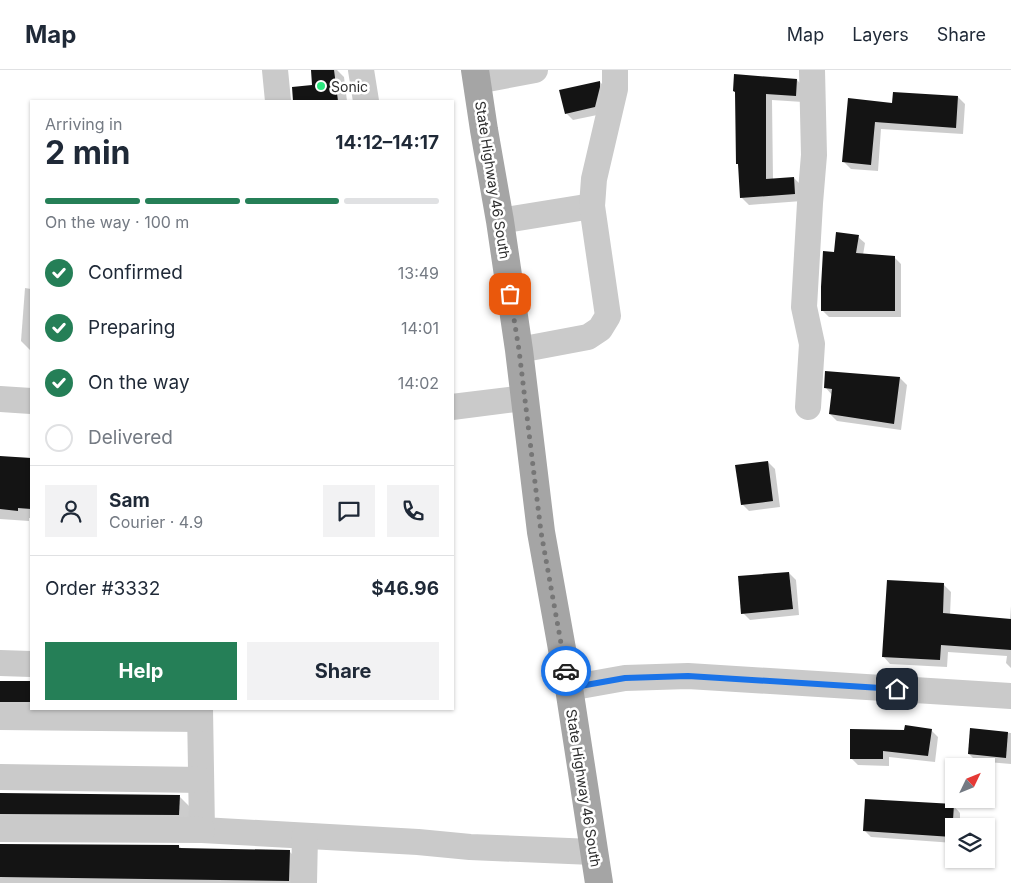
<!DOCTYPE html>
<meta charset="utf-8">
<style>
:root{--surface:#fff;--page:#f2f2f3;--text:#1f2937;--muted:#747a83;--line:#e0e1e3;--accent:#257f57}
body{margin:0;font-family:Inter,sans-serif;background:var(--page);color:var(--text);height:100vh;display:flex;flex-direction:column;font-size:19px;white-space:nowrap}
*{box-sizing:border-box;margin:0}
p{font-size:16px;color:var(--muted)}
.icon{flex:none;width:28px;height:28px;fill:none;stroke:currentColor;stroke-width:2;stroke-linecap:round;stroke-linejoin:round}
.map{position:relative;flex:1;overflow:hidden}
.details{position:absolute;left:30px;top:30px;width:424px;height:610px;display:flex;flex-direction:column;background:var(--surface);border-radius:0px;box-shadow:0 1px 4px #0004}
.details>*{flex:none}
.needle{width:32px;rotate:47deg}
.buttons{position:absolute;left:945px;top:688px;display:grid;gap:10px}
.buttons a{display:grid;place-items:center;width:50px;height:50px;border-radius:0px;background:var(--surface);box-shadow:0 1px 4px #0004;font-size:25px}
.pin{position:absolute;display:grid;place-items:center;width:42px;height:42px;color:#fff;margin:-21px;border-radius:10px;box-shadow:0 2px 8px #0006}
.courier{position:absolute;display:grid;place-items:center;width:50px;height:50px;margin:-25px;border:4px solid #1a73e8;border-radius:50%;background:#fff;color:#222;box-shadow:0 1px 6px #0007}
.headline em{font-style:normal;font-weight:700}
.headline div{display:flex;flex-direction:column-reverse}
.headline{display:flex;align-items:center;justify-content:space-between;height:85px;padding:0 15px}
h1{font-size:32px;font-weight:700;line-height:38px}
.bar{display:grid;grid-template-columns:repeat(4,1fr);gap:8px 5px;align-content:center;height:60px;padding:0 15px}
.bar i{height:6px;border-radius:4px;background:var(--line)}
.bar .on{background:var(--accent)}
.bar p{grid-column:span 4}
.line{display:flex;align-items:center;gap:12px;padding:0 15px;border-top:1px solid var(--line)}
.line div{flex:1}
.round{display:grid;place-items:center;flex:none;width:52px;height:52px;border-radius:0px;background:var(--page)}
ol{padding:0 15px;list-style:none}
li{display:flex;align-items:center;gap:15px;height:55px}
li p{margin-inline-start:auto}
li .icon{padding:5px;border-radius:50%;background:var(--accent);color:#fff;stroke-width:4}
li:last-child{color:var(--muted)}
li i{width:28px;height:28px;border:2px solid var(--line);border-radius:50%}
.action{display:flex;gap:10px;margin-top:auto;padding:10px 15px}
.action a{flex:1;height:58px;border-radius:0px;background:var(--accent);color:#fff;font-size:20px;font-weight:700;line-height:58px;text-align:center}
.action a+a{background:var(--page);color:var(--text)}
header{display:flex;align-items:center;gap:30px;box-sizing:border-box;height:70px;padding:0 25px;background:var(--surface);border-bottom:1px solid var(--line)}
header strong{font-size:24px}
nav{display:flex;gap:28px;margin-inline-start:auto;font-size:18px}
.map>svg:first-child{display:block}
</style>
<header>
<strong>Map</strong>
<nav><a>Map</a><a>Layers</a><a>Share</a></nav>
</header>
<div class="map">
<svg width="1011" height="813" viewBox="0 0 1011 813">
<rect width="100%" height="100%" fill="#fff"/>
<g fill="#0003">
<path d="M312,0h25l7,7 3,24h-45l-1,-13 13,-2z"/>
<path d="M797,10l7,7 -1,15 -31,-2 1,80 21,-2 7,7 1,16 -53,4 -7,-7 -5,-105z"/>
<path d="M600,12l7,7 -5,25 -29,6 -7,-7z"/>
<path d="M958,27l7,7 -2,30 -82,-5 -3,42 -27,-2 -7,-7 5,-62 44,4z"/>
<path d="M858,167l7,6 -2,12 31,2 7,7v53h-72l-7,-7 13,-57z"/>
<path d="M25,218l6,1v62l-10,-10z"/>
<path d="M900,308l7,7 -6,45 -64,-9 -7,-7 2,-19 -6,-7z"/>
<path d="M0,387l31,1v60h-2v3l-29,-2z"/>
<path d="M768,392l7,7 5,38 -31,4 -7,-7z"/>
<path d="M789,503l7,7 3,35 -49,5 -7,-7z"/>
<path d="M944,515l7,7 -1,23 60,5 1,-14v62l-5,-5 1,-7 -59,-4 -1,15 -57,-3 -7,-8z"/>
<path d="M0,612h31v27l-31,3z"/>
<path d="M931,660l7,7 -3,25 -46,-5v9l-31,-1 -7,-7z"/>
<path d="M971,660l40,3v31l-35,-3 -7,-7z"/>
<path d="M0,724l179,2 12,12v18l-191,6z"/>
<path d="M953,735l7,8v13h-6v17l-83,-6 -7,-7z"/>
<path d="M0,775l179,1 3,3 107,2 12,12v20h-301z"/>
</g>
<g fill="#141414">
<path d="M311,0h23l4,31h-45l-1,-14 20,-2z"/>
<path d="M734,4l63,5 -1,17 -30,-2v85l28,-2 1,17 -55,4 -2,-34h-2l-1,-72 -2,-1z"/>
<path d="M600,11v6l-5,20 -30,7 -6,-24z"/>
<path d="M893,22l65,4 -2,32 -81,-6 -4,43 -29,-3 6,-64 44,5z"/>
<path d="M836,162l23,3 -3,18 39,3v55h-74v-24l2,-36 11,1z"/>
<path d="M825,301l75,6 -6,47 -65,-10 3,-25 -8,-1z"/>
<path d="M0,386l31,2v51l-13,-1v3l-18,-2z"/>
<path d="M768,391l5,40 -32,4 -6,-40z"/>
<path d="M789,502l4,37 -52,5 -3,-38z"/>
<path d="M887,510l57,3 -1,30 68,6v31l-70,-5 -1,15 -58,-3z"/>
<rect x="0" y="611" width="31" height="21"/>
<path d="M905,655l27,4 -4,27 -45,-5v8h-33v-30l54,1z"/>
<path d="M970,658l38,4 -2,26 -38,-4z"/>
<path d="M0,723l180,2 -1,20 -179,-1z"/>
<path d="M865,729l89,5 -2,33 -89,-6z"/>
<path d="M0,774l179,1v3l111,2 -1,31 -289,-4z"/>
</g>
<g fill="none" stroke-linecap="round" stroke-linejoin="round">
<g stroke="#cacaca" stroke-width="26">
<path d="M275,0l3,31"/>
<path d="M361,0l5,31"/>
<path d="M477,11l58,-11"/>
<path d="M500,151l92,-15"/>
<path d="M519,280l69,-13 12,-8 8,-13 -16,-110 2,-27 21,-90v-19"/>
<path d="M0,329l31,2"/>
<path d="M452,337l72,-9"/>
<path d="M808,337l4,-63 -8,-37 6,-104 4,-48 -2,-85"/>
<path d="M0,593l31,1"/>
<path d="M569,618l56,-10 63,-2 323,20"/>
<path d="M200,639l2,121 216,12 52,5 123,5"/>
<path d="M0,647l200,2"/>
<path d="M0,707l201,3"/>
<path d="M0,759l202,1"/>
<path d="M304,813l1,-47"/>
</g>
<path stroke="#a5a5a5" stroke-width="28" d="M475,0l9,60 16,91 19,129 22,182 28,156 30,195"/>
</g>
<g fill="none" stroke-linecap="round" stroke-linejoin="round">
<path stroke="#767676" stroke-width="5" stroke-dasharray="0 9" d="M510,224l9,56 22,182 25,139"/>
<path stroke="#1a73e8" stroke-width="6" d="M566,601l3,17 56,-10 63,-2 209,13"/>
</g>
<circle fill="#2ce87f" stroke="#fff" stroke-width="2" cx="321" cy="16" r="5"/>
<g text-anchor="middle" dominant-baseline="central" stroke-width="5" stroke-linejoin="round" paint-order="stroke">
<g font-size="14" fill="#2d2d2d" stroke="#fff" text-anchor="start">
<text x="331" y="16">Sonic</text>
</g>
<g font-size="14" fill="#2d2d2d" stroke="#fff">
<text transform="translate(493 110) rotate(81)">State Highway 46 South</text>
<text transform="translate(584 718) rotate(81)">State Highway 46 South</text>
</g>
</g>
</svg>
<div class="buttons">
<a><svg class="needle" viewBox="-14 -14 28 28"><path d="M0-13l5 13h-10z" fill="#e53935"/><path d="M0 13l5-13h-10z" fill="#747a83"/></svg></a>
<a><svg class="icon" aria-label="layers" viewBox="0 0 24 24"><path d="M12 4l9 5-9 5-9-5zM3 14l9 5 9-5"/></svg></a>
</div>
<div class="pin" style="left:510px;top:224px;background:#ea580c"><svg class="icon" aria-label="bag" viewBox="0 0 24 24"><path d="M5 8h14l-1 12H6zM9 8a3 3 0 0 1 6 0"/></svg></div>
<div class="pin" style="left:897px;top:619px;background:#1f2937"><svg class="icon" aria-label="home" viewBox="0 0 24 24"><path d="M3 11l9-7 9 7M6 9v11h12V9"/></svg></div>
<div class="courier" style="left:566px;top:601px"><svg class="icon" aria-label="car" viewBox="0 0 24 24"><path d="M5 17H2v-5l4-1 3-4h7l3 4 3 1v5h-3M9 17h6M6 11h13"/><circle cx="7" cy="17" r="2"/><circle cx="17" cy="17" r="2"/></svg></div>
<section class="details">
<div class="headline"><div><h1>2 min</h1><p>Arriving in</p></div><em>14:12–14:17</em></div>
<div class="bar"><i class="on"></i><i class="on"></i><i class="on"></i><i></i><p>On the way · 100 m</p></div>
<ol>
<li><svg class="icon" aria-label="check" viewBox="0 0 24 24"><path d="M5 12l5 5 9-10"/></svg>Confirmed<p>13:49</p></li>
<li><svg class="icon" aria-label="check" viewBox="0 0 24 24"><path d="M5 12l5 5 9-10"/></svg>Preparing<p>14:01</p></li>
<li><svg class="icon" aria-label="check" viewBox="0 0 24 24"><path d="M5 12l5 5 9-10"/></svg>On the way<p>14:02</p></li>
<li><i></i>Delivered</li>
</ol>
<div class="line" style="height:90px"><a class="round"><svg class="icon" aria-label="person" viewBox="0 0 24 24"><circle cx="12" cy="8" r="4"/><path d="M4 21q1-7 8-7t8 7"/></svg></a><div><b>Sam</b><p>Courier · 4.9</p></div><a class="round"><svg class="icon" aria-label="chat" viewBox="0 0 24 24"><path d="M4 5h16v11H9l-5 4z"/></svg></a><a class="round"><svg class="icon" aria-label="phone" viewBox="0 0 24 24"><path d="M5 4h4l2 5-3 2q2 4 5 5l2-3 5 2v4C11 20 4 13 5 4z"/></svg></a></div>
<div class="line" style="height:65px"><div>Order #3332</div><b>$46.96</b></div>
<div class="action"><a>Help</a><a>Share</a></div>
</section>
</div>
